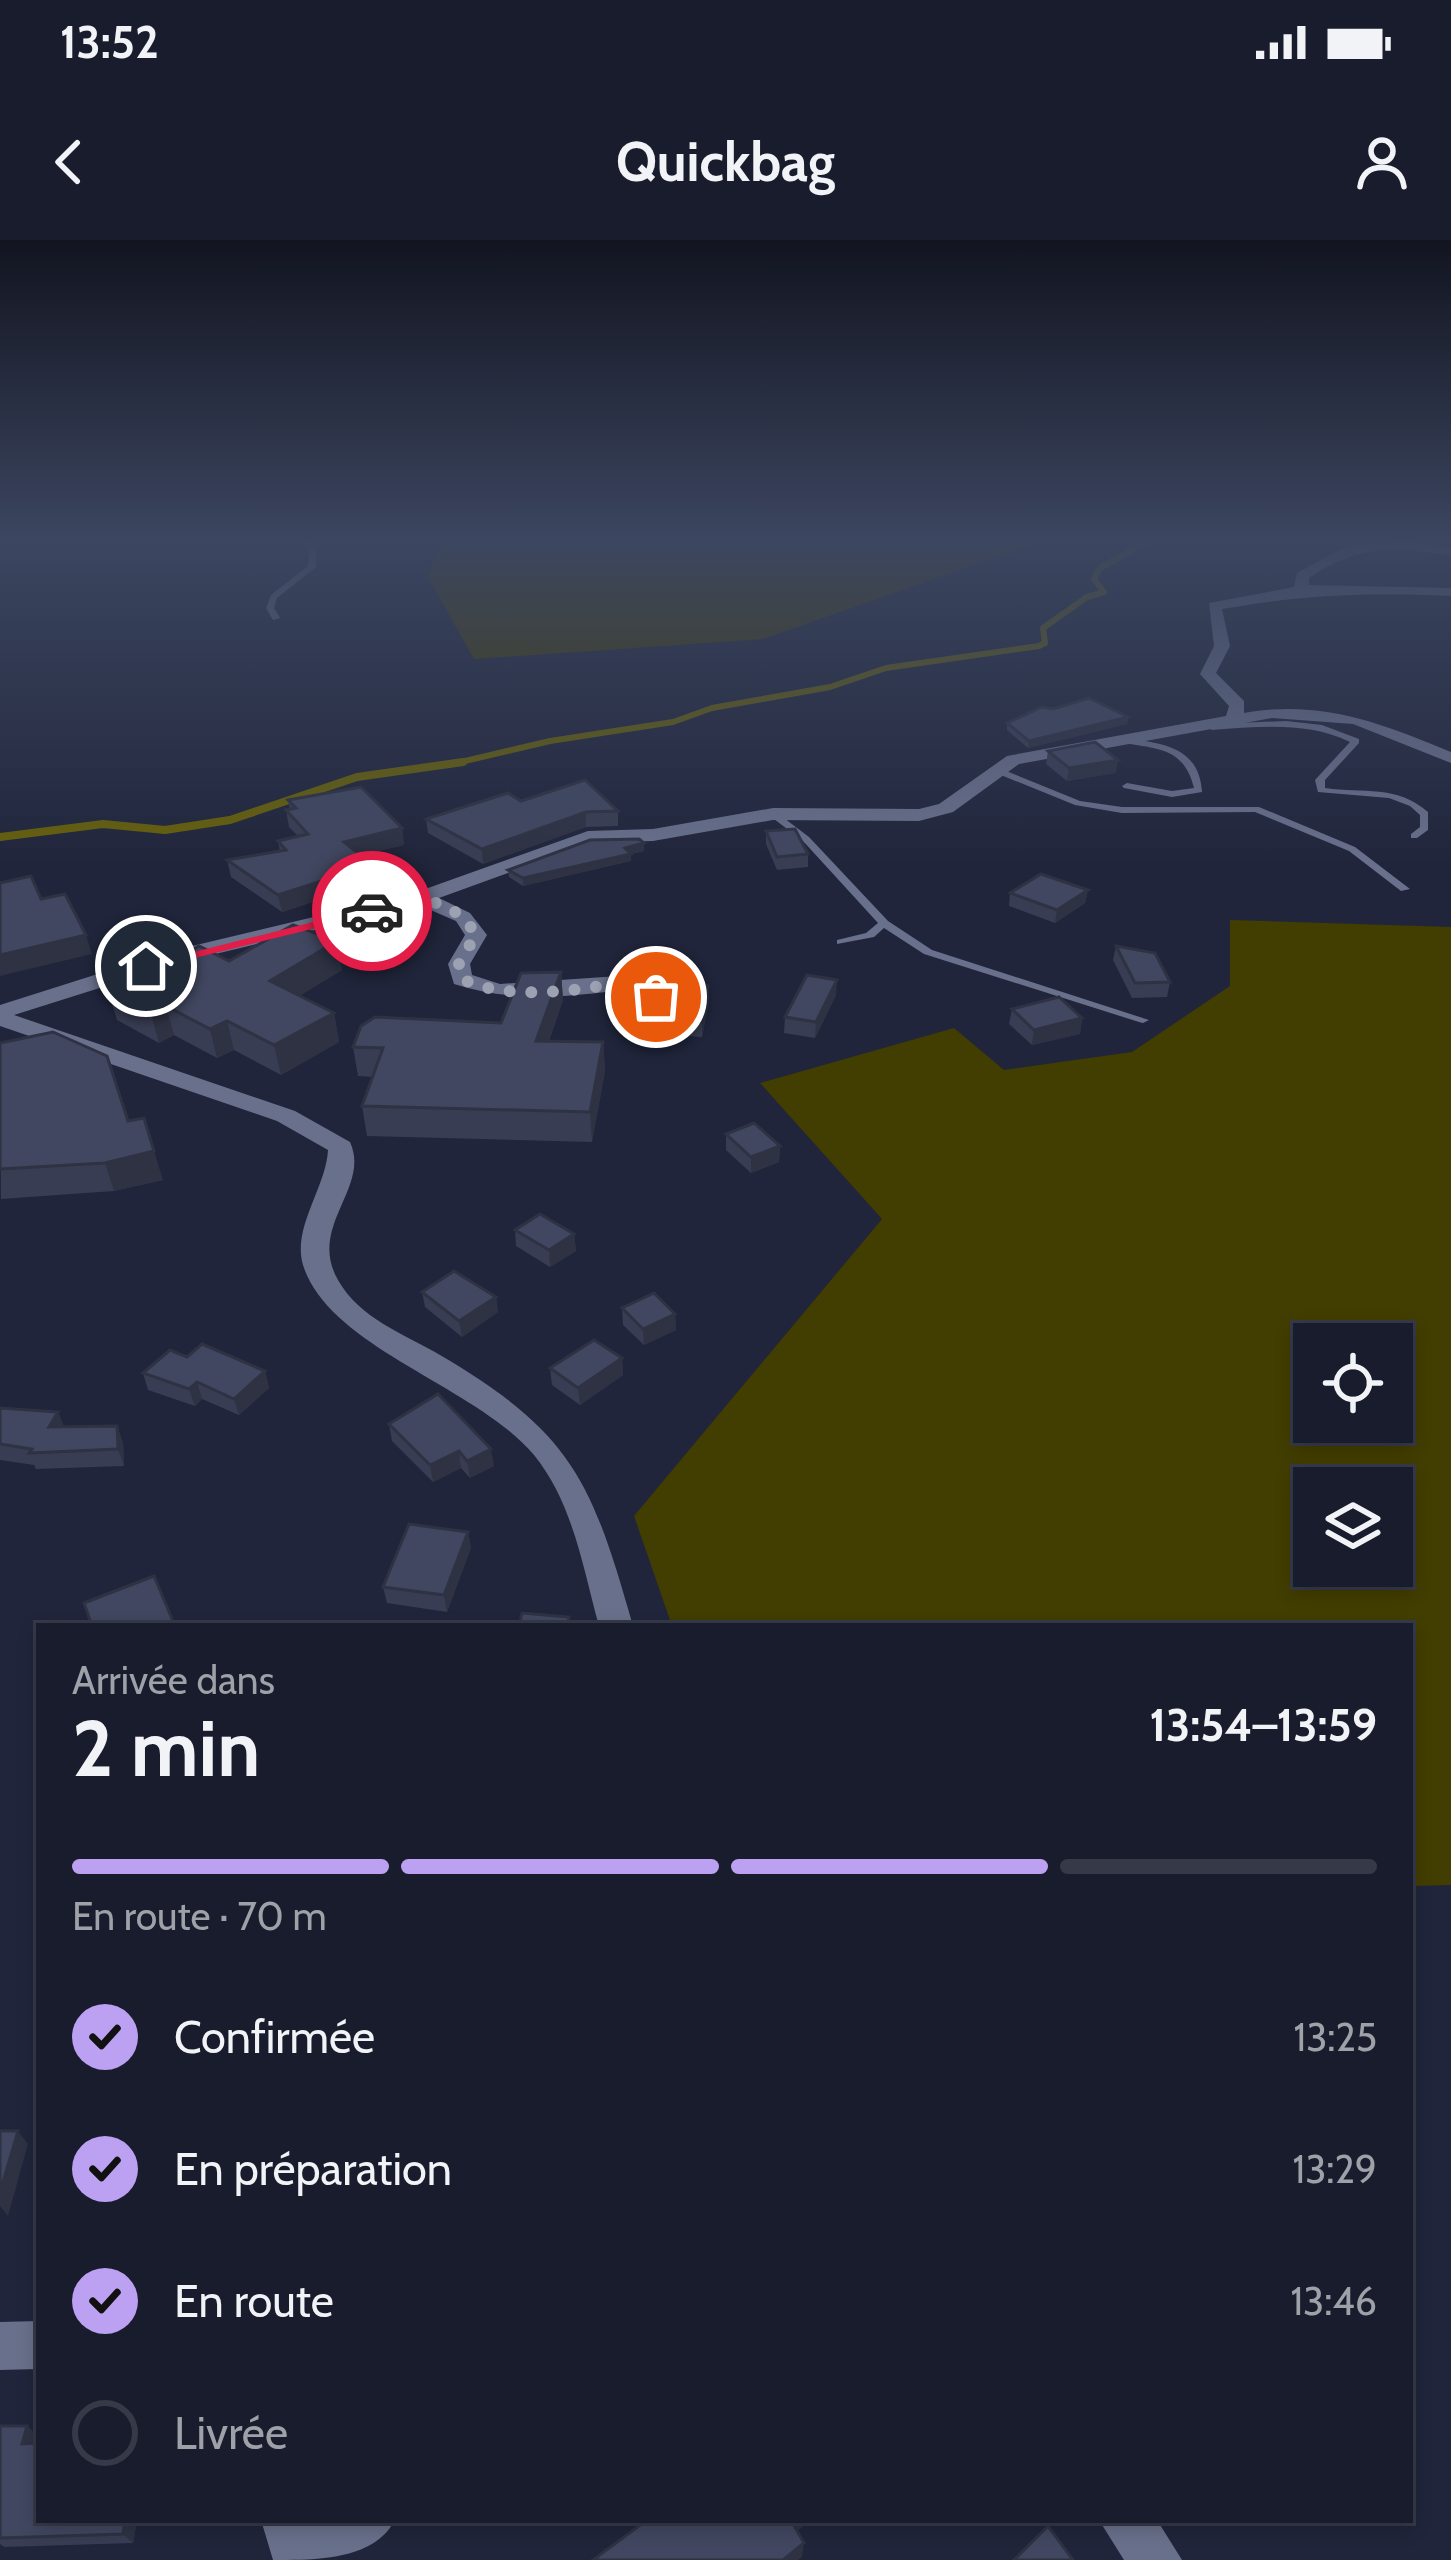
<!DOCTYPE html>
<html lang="fr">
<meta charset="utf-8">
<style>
:root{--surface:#181c2c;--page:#212534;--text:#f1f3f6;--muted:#9fa1a9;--line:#363a48;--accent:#bca0f2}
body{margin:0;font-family:Cabin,sans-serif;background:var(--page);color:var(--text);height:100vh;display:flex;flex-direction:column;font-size:45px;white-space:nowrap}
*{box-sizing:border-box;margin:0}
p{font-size:39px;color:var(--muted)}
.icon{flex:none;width:66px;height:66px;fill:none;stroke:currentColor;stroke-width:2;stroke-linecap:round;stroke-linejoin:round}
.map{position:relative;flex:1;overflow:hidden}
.details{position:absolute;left:36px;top:1383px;width:1377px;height:900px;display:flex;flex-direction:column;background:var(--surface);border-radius:0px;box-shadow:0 6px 18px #0003,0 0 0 3px var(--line)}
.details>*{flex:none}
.buttons{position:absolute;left:1293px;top:1083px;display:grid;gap:24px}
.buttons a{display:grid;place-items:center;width:120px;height:120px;border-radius:0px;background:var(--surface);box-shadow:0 6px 18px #0003,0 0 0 3px var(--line);font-size:60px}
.pin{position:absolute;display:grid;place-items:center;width:102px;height:102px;color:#fff;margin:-51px;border:6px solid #fff;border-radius:50%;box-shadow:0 3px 12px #0007}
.courier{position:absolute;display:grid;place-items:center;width:120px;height:120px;margin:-60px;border:9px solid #e11d48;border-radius:50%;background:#fff;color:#222;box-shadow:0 3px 15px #0007}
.summary em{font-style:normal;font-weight:800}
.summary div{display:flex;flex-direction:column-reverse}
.summary{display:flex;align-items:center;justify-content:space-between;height:204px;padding:0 36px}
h1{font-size:78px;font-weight:800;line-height:90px}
.bar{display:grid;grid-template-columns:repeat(4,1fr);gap:18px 12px;align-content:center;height:144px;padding:0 36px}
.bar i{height:15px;border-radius:9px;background:var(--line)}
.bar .active{background:var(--accent)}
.bar p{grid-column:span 4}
ol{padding:0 36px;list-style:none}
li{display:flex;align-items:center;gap:36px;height:132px}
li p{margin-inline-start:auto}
li .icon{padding:12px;border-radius:50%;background:var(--accent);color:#111;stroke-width:4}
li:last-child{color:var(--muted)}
li i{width:66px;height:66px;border:6px solid var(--line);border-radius:50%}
.status{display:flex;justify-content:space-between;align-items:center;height:84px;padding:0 60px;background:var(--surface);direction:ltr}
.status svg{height:33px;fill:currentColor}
header{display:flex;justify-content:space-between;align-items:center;height:156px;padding:0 36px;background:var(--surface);font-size:54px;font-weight:800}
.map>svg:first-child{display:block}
</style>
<div class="status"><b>13:52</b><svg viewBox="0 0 49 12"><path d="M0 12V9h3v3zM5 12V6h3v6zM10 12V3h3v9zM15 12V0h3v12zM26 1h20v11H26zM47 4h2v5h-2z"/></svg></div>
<header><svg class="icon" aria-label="back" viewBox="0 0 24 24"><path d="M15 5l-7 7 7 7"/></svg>Quickbag<svg class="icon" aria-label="person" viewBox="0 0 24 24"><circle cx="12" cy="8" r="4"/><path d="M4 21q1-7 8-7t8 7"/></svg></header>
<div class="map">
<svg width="1451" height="2320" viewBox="0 0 1451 2320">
<rect width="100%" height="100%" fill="#20253b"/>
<g fill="#423d00" fill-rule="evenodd">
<path d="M441,302h598l-276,97 -289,20 -46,-82z"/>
<path d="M1230,680l221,7v958l-41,1v-260h-738l-38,-110 248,-297 -122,-136 194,-55 50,42 128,-18 98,-66zM1314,1104h78v78h-78zM1314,1248h78v78h-78z"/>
</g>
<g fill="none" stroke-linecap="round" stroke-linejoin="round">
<path stroke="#676009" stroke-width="6" d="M448,525l102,-24 123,-19 39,-14 118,-21 56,-19 153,-22 6,-3 -2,-15 44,-31 17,-5 -10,-13 6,-11 47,-26"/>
<path stroke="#676009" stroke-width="8" d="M0,597l103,-13 62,6 65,-10 127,-43 106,-15"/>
<g fill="#69708b" fill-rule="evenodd">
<path d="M300,302h8l8,4v21l-39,31 -3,10 6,10 -7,2 -7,-12 5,-13 37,-29 1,-19z"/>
<path d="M1286,481l36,4 37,14v4l-34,37v8c39,6 71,-4 103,24v18l-11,8h-6v-4l9,-7v-12l-10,-9 -21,-8 -71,-6 -3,-12 35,-38c-44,-21 -91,-15 -138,-12l-4,-3 4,-3z"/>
<path d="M1127,498c37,6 72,9 75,54l-30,5 -48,-9 -2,-2 5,-3 45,8 22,-3c-10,-40 -35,-39 -70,-45v-4z"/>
<path d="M994,526l86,35 42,6h137l96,40 55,42 -9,2 -52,-40 -94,-39 -133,1 -47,-8 -84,-34 -2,-2z"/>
<path d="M770,572h6l33,25 79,84 44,29 217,70 -6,3 -4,-1 -215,-68 -40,-26 -10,9 -37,7v-4l29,-7 12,-10 -75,-82 -33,-25z"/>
</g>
<g fill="#69708b" fill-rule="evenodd">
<path d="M1414,302l37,6v8c-55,-10 -94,-11 -142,22v7l142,3v8c-79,-4 -151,-1 -229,13l8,37 -14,27 28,28v12c77,-14 137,10 207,39v11l-98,-39 -81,-6 -253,46 -66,48 -34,9 -146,-1 -120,21 -63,2 -151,55 31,15 17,22 -17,29 2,11 28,9 164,-11 11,14 -19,34 -8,2 -11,-7 14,-31c-67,11 -132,20 -197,-1l-6,-20 17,-29 -9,-14 -37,-16 -237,57 -168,53 281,96 55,31c21,46 -43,84 -12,138 21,38 66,54 102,75 133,78 152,127 193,271h-34c-16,-58 -26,-123 -65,-171 -59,-70 -205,-107 -231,-190 -11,-38 23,-77 25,-115l-51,-29 -277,-95v-21l167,-53 247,-59 174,-62 65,-2 120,-21 146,1 20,-5 68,-48 219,-40 3,-10 -29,-32 14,-28 -5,-43 85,-16 3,-14 54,-29z"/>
<path d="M39,2081v48l-39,1v-48z"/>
<path d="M261,2280h52l1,4 81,-4c-21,40 -77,40 -122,40z"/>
<path d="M1099,2280h58l25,40h-58z"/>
</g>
</g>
<g fill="#383d53">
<path d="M1128,477l-1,7 -99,24 -21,-18v-7z"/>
<path d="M1048,511l68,22 -49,8 -21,-17z"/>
<path d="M288,560l114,28 2,17 -44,10 21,32 -45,14 -5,-5 -49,16 -51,-35 -4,-17 53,-9 -2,-10 20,-5 -9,-9 -3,-17 4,-1z"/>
<path d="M521,561l97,10v15l-32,1 -103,37 -55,-31 -2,-14z"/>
<path d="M766,591l42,23v13l-31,3 -11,-26z"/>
<path d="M644,603v8l-13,3v7l-108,25 -14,-9 -1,-7z"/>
<path d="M1088,650l-3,13 -30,20 -46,-17 1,-13z"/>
<path d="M1116,706l54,36 -3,15 -35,1 -19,-38z"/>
<path d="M190,711l39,10 113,9 -43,26 35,17 5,29 -58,33 -47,-25 -17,8 -43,-23 -15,8 -42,-23 -9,-29 4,-2 -5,-16z"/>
<path d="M561,732l2,28 -14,41 54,1 2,29 -13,71 -225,-6 -5,-30 11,-29 -15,-1 -5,-29 148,-24z"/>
<path d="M708,746l1,15 -7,36 -31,-2 -1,-15z"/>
<path d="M836,755l-21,43 -31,-5 1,-16z"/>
<path d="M1012,769l70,9 -2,16 -48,11 -23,-21z"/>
<path d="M0,803l128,78 35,59 -49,11 -113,8z"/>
<path d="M726,894l54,12 -1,16 -28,11 -25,-23z"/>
<path d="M515,990l59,4 2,17 -26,16 -34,-21z"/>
<path d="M422,1052l74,5 2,15 -36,25 -37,-30z"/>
<path d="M622,1068l53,6 1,16 -32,15 -21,-20z"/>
<path d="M187,1117l78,14 4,17 -30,27 -37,-16 -7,7 -47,-16 -5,-17z"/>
<path d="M622,1118l1,17 -43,30 -28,-20 -2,-17z"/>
<path d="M0,1168l58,4 6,15 53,-1 6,17 1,23 -88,3 -2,-4 -34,-5z"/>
<path d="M389,1184l105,42 -24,12 -9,-10 -28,14 -41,-41z"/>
<path d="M468,1292l3,16 -24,64 -60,-9 -4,-16z"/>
<path d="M0,2186h27l11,11 -1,6 2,77h98l-4,23 -129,4 -4,-3z"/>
</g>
<g fill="#2e3243">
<path d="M1128,477l-1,7 -99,24 1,-7z"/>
<path d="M1118,520l-2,13 -49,8 2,-13z"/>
<path d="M586,572v15l-103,37 -1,-15z"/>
<path d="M402,588l2,17 -58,14 -2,-17z"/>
<path d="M644,603v8l-13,3v7l-108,25v-8z"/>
<path d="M379,630l2,17 -45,14 -3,-18z"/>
<path d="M328,639l3,17 -49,16 -4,-17z"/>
<path d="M1088,650l-3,13 -30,20 2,-13z"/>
<path d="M86,695l6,19 -92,22v-21z"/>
<path d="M337,701l5,29 -66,40 -6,-29z"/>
<path d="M561,732l2,28 -24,69 -3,-28z"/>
<path d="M837,740l-1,15 -21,43 1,-16z"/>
<path d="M708,746l1,15 -7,36v-15z"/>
<path d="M166,766l8,29 -15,8 -8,-29z"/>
<path d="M334,773l5,29 -58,33 -7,-30z"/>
<path d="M1082,778l-2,16 -48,11 2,-15z"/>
<path d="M227,781l7,29 -17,8 -7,-29z"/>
<path d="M603,802l2,29 -13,71 -2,-30z"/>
<path d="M780,906l-1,16 -28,11v-16z"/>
<path d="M154,911l9,29 -49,11 -9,-28z"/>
<path d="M574,994l2,17 -26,16 -1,-17z"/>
<path d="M496,1057l2,15 -36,25 -3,-16z"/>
<path d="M675,1074l1,16 -32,15 -1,-16z"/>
<path d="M622,1118l1,17 -43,30 -2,-17z"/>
<path d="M265,1131l4,17 -30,27 -5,-16z"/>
<path d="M197,1142l5,17 -7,7 -6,-17z"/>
<path d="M58,1172l7,17 -16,-2z"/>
<path d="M117,1186l6,17 1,23 -6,-17z"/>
<path d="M491,1209l3,17 -24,12 -3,-17z"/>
<path d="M459,1211l2,17 -28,14 -3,-17z"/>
<path d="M468,1292l3,16 -24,64 -3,-17z"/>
<path d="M18,1891l10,13 -20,72 -8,-10v-14z"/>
<path d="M27,2186l11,11 -4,18 -12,-11z"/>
<path d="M125,2280h12l-4,23 -10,-9z"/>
<path d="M795,2280h16l-20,16 1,-14z"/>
<path d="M804,2303l-2,14 -4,3h-15z"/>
</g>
<g fill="#414760" stroke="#2e3243" stroke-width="3">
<path d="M1089,458l39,19 -99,24 -22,-18 35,-16 11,2z"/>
<path d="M1095,502l23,18 -49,8 -21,-17z"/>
<path d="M585,540l33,31 -32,1 -104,37 -56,-30 82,-26 13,8z"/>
<path d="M361,547l41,41 -58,14 35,28 -46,13 -5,-4 -50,16 -51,-35 59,-10 -8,-9 30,-7 -22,-24 10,-2 -8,-8z"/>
<path d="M795,589l13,25 -31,3 -11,-26z"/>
<path d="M639,599l5,4 -19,5 6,6 -108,24 -15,-8 82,-30z"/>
<path d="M1041,634l47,16 -31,20 -47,-17z"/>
<path d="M31,636l10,23 24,-5 21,41 -86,20v-72z"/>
<path d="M293,685l44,16 -67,40 64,32 -60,32 -47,-24 -17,8 -44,-23 -15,8 -43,-23 17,-8 -18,-10 66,-31 17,9 9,-5 30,15z"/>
<path d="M1116,706l39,7 15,29 -35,1z"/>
<path d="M561,732l-25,69 67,1 -13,70 -228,-6 21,-58 -30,-1 8,-21 14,-9 126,6 20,-50z"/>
<path d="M807,735l30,5 -21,42 -31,-5z"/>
<path d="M683,736l25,10 -6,36 -32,-2z"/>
<path d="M1059,757l23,21 -48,12 -22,-21z"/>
<path d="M53,792l54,24 21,65 16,-3 10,33 -49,12 -105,6v-126z"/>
<path d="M754,883l26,23 -29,11 -25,-23z"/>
<path d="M540,974l34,20 -25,16 -34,-20z"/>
<path d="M454,1031l42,26 -37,24 -37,-29z"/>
<path d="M654,1053l21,21 -32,15 -21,-21z"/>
<path d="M594,1100l28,18 -44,30 -28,-20z"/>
<path d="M202,1104l63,27 -31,28 -37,-17 -8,7 -46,-16 27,-23 17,7z"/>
<path d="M438,1154l53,55 -24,12 -8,-10 -29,14 -41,-41z"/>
<path d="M0,1168l58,4 -9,15 68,-1 1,23 -89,4 3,-4 -32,-5z"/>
<path d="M409,1284l59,8 -24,63 -61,-8z"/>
<path d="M154,1336l21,50h-83l-8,-23z"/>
<path d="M522,1373l47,4 -2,9h-48z"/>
<path d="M0,1891h18l-18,61z"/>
<path d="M0,2186h27l-5,18 17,-1v77h86l-2,14 -123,4z"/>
<path d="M647,2280h148l-3,2 12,21 -21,17h-190z"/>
<path d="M1048,2286l25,34h-59z"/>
</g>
<linearGradient id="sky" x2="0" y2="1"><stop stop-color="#121420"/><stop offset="0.48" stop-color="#3c4660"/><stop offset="1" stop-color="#3c4660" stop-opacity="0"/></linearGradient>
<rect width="1451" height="626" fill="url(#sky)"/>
<path fill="#e11d48" d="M372,667l5,6 -231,57 -7,-4z"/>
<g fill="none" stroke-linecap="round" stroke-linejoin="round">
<path stroke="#9da2b3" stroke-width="12" stroke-dasharray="0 21.6" d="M372,671c45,-11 72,-21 104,23l-17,30 3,15c39,19 96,14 139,7 18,-3 37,-10 55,-8l8,9 -8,10"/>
</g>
</svg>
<div class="buttons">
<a><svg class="icon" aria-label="locate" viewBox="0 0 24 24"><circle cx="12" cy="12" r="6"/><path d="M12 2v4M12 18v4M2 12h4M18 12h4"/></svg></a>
<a><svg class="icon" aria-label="layers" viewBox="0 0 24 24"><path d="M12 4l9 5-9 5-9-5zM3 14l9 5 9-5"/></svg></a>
</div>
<div class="pin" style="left:656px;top:757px;background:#ea580c"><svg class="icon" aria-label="bag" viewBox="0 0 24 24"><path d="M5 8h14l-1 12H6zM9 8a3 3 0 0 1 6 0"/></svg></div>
<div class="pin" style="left:146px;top:726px;background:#1f2937"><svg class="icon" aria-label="home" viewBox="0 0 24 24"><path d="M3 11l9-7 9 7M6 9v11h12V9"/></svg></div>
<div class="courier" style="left:372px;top:671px"><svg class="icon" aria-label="car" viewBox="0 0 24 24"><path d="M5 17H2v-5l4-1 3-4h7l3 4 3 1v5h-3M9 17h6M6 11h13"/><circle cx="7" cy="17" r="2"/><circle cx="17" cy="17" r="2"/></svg></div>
<section class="details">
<div class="summary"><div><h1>2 min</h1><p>Arrivée dans</p></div><em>13:54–13:59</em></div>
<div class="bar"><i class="active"></i><i class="active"></i><i class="active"></i><i></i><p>En route · 70 m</p></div>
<ol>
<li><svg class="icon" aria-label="check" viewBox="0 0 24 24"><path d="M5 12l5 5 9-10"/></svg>Confirmée<p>13:25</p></li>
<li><svg class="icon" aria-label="check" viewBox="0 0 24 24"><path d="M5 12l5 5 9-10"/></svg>En préparation<p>13:29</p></li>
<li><svg class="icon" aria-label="check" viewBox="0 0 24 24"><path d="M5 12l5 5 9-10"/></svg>En route<p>13:46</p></li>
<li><i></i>Livrée</li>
</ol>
</section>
</div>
